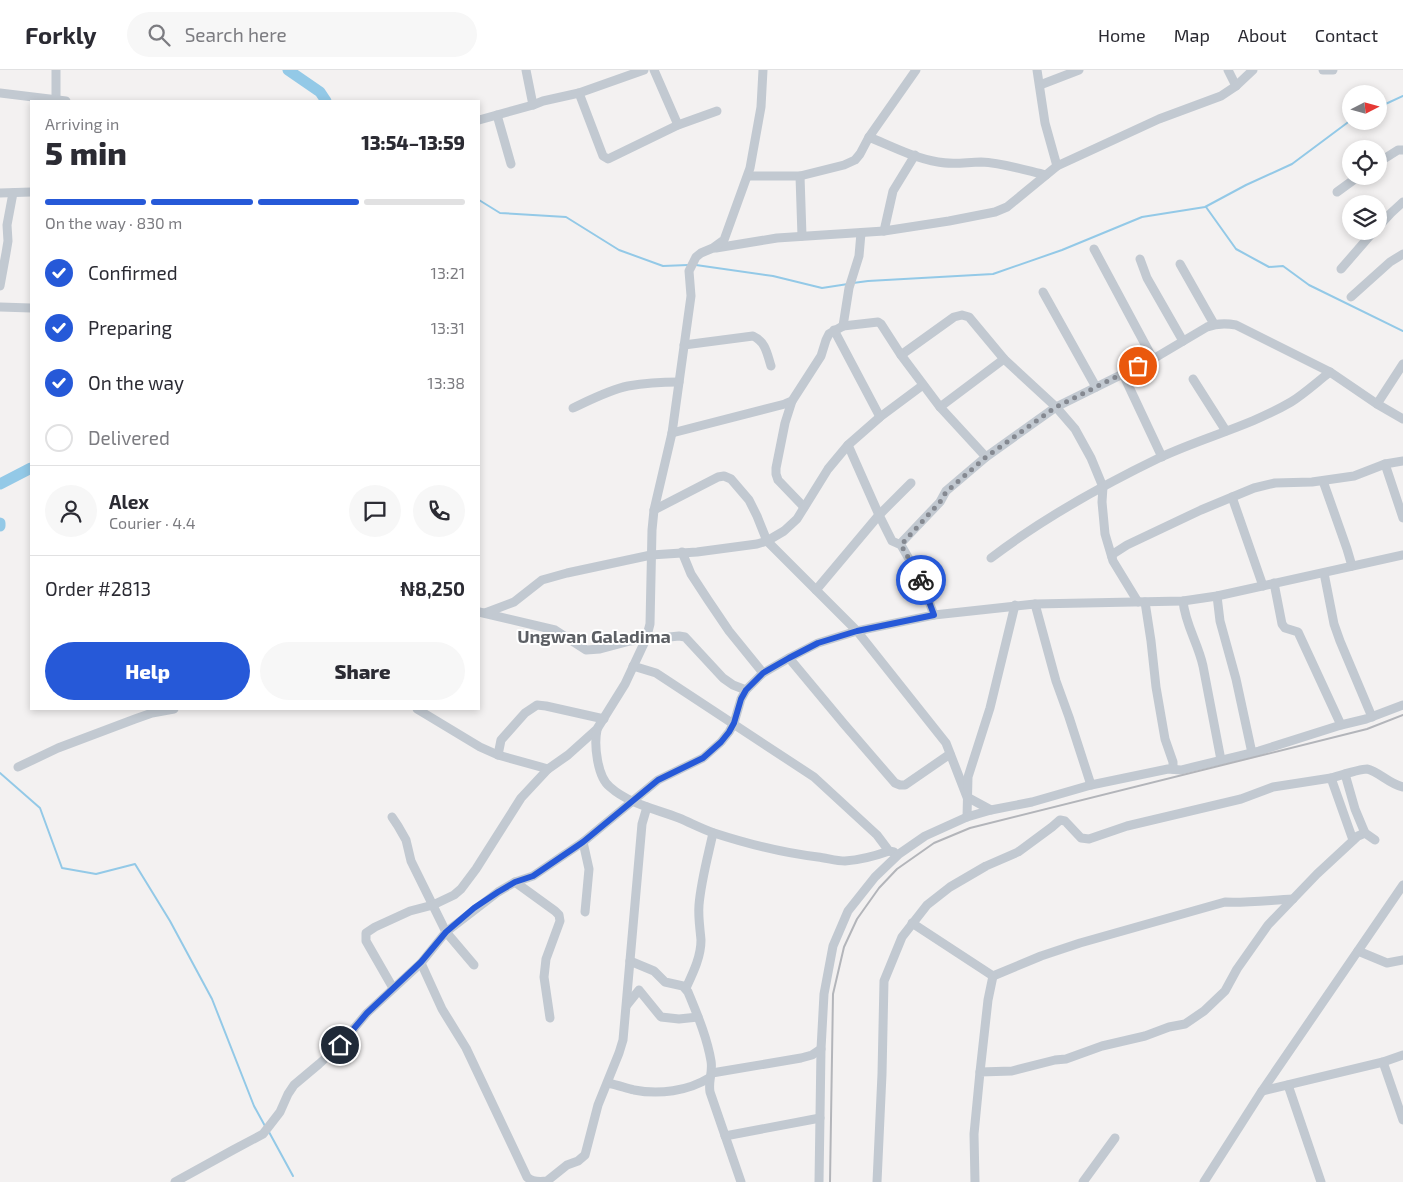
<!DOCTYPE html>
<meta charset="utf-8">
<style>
:root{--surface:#fff;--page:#f7f7f7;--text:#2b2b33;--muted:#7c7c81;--line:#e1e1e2;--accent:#2659d8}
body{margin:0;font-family:"Exo 2",sans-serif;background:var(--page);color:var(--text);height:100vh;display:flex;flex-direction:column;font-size:19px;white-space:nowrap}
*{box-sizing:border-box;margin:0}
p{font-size:16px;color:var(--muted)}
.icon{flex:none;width:28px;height:28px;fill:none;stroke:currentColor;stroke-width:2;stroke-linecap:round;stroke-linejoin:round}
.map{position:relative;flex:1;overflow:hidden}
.sheet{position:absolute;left:30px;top:30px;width:450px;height:610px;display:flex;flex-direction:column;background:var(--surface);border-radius:0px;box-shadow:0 2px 8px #0003}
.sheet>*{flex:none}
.needle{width:32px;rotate:84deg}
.controls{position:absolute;left:1342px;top:15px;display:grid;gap:10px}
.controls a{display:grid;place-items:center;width:45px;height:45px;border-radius:50%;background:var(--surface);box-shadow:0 2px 8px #0003;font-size:25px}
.pin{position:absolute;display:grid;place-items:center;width:42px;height:42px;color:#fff;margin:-21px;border:2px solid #fff;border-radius:50%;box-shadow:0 1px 5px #0007}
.courier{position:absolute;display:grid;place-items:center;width:50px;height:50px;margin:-25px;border:4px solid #2659d8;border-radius:50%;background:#fff;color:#222;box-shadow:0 1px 6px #0007}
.overview em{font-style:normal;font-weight:800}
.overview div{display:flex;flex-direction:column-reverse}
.overview{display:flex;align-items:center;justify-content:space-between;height:85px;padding:0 15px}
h1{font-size:32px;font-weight:800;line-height:38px}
.bar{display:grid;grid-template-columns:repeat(4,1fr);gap:8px 5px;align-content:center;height:60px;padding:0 15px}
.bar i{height:6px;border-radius:4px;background:var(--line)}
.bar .on{background:var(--accent)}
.bar p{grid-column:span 4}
.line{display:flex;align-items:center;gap:12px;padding:0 15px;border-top:1px solid var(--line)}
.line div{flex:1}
.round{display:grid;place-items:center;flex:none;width:52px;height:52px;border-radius:26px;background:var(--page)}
ol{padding:0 15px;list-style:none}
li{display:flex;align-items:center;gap:15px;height:55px}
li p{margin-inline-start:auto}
li .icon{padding:5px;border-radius:50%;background:var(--accent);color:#fff;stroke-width:4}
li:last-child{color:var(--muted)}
li i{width:28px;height:28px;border:2px solid var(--line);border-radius:50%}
.cta{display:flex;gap:10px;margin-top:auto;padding:10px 15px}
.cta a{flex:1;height:58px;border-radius:30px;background:var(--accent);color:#fff;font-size:20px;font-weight:800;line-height:58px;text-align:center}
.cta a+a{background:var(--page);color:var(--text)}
header{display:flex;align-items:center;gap:30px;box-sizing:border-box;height:70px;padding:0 25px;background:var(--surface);border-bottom:1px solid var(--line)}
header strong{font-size:24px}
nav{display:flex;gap:28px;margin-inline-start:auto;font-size:18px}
.search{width:350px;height:45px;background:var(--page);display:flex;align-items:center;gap:12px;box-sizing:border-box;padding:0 18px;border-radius:28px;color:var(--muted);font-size:19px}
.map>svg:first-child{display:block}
</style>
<header>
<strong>Forkly</strong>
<div class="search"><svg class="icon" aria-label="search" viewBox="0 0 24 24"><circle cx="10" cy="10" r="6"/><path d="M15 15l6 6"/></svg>Search here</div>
<nav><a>Home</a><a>Map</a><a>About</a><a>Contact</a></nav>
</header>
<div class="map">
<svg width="1403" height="1112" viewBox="0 0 1403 1112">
<rect width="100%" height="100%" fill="#f3f1f1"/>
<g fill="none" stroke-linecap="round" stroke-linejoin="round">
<g stroke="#93c9e7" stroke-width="2">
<path d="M1379,37l24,-11"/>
<path d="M479,130l21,13 66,4 53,33 44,16 25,-1"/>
<path d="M1206,137l30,42 33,18 14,-1 26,19 94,46"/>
<path d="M696,195l77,11 49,12 26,-4"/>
<path d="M853,213l15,-2 125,-7 69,-24 80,-33 63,-10 41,-22 46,-21 59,-44"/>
<path d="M0,703l40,35 22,60 34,6 39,-10 35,57 42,78 42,107 11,20"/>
<path d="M269,1062l24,44"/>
</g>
<g stroke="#93c9e7" stroke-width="11">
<path d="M288,0l32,22 6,9"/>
<path d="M0,414l31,-16"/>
<path d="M0,453v3"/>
</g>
<g stroke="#c2c9d1" stroke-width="9">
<path d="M56,0v30"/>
<path d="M526,0l7,35"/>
<path d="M654,0l24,55"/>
<path d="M1037,0l8,53 12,43"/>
<path d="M1228,0l8,16"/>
<path d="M1323,0h10"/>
<path d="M1040,15l39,-15"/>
<path d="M0,23l66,8"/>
<path d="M579,23l24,63 5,3 70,-34 39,-14"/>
<path d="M497,45l14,49"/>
<path d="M479,50l54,-15 10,-4 36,-8 65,-23"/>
<path d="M869,67c22,9 45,21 69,25 15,3 29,0 43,0 22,1 44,8 65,13"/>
<path d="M1379,92l19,-12h5"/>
<path d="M748,106h52l44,-11 11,-5 5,-6 9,-17 47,-67"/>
<path d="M800,106l2,60"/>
<path d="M1337,122l22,-16"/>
<path d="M0,123l31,-1"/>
<path d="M1379,156l12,-13 12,-11"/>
<path d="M884,161l9,-40 22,-36"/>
<path d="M716,178l61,-10 107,-7 65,-10 46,-9 12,-5 50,-41 102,-47 62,-23 15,-10 17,-16"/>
<path d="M1094,179l59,110"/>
<path d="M1140,189l7,19 36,63"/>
<path d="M1180,194l34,60"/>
<path d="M1341,199l33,-38"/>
<path d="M0,216l6,-33 2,-12 -1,-16 6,-32"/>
<path d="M1043,222l53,95"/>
<path d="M1351,227l39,-35 13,-8"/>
<path d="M0,237l31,1"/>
<path d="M843,256l6,-38 10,-32 2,-23"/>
<path d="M834,260l46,87"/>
<path d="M684,275l69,-9c13,6 14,18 18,30"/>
<path d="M901,285l53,-38 8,-2 7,2 35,42 52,48 19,22 16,29 12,29 -1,15 3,32 8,27 25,41"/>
<path d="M1123,304l39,83"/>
<path d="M1193,309l33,52"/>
<path d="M792,331l-7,22 -9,45v6l2,6 26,27"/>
<path d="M1377,334l26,-40"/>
<path d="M940,337l64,-48"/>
<path d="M573,338c17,-8 36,-18 55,-22 17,-3 34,-4 51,-4"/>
<path d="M672,363l113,-29 7,-3 29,-45 5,-16 3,-6 14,-8 35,-4 3,2 20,31 39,52 46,50"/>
<path d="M848,375l31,70 13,26 9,4 20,35 13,35"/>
<path d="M1385,394l18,54"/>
<path d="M1323,411l24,68 5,17"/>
<path d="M1232,427l31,89"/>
<path d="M654,440l64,-33 6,-1 7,3 18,21 8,16 10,25 90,90 89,112 21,54 24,13"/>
<path d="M901,475l1,-3 38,-40 6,-11 40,-34 70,-50 97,-48 54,-32c10,-4 18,-4 29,-2l94,47 47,32 26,15"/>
<path d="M682,482l9,22 17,26 21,31 34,42"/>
<path d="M1112,487l1,-3 14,-9 74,-35 53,-22 21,-5 37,-1 42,-6 31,-12 18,-3"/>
<path d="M991,488c51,-39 112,-73 170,-101 43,-20 89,-31 130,-55 13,-8 26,-20 39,-30"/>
<path d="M1324,503l10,51 6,17 32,76"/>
<path d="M1274,513l8,41 3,4 13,4 43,93"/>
<path d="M816,520l63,-75 32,-32"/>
<path d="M1217,526l3,25 16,58 16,74"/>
<path d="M1183,531c2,23 15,42 20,65l18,94"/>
<path d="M1145,532l6,39 5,46 9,52 8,23v7"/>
<path d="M1035,534l21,77 13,36 22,68"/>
<path d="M479,542l76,18 31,20 14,-1 30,-8 49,-5 6,1 38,41 10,7 13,5"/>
<path d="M485,543l29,-11 28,-22 25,-7 84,-18 46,-3 60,-8 10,-3 17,-10 13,-12 31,-50 20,-24 32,-28 43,-32"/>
<path d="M789,588l55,66 51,59 5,2h5l45,-31"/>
<path d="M633,596l23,7 158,104 63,58 12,16 5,1"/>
<path d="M417,639l63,38 18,8 50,14 20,-14 29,-26 28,-45 21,-45 4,-15 2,-94 2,-20 18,-77 19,-137 -2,-25 7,-14 5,-4 12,-5 11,-8 26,-72 11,-61 2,-37"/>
<path d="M597,660c-3,14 0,47 13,57 19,17 46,22 69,31 12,5 23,11 35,15 34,11 69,20 104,24 9,1 18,4 27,4 15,-1 30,-5 44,-10"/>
<path d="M498,685l3,-15 24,-27 12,-8 9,1 58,13"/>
<path d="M18,697l40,-19 77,-29 17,-6 22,-4"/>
<path d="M1345,704l10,35 10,24"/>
<path d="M1331,708c7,-2 29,-9 36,-9 11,2 22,15 36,18"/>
<path d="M392,747l6,9 8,14 5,21 35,71 28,33"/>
<path d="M967,747l1,-40 22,-69 25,-103"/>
<path d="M583,772l6,27 -4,43"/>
<path d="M515,812l40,29 4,4 1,6 -14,38 -2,18 6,41"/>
<path d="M912,853l81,53"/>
<path d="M1358,881l29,12 16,-3"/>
<path d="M630,891l24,10 11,11 18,4 5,6c9,22 19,45 23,69 2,11 -3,20 -1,31l31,90"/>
<path d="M421,893l21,46 24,39 61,129c5,5 13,5 20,4l20,-16 11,-4 7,-6 13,-50 21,-52 4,-13 19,-216 5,-17"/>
<path d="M993,906l48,-20 39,-13 145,-41c22,1 46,-2 68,-3"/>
<path d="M393,918l-27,-47v-8l9,-6 35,-16 23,-6 21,-10 7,-6 15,-20 45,-71 27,-29"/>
<path d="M686,918c7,-15 15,-31 15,-48 -1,-12 -3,-23 -2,-35 2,-24 9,-49 14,-72"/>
<path d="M627,935l12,-15 22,27 18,2 19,-2"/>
<path d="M1383,992l20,58"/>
<path d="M980,1002l8,-72 5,-24"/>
<path d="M712,1003l89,-15 11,-3 9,-6"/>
<path d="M608,1013c9,2 18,5 26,7 25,5 54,1 75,-12"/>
<path d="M1288,1015l33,97"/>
<path d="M1262,1021l121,-29 20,-7"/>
<path d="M725,1066l95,-18"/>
<path d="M175,1112l58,-32 30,-16 17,-22 8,-18 6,-9 25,-21 21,-19 27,-32 54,-50 25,-31 52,-40 17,-10 18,-6 50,-34 75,-62 45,-22 18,-16 8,-10 5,-9 7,-24 5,-9 17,-17 26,-15 29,-15 39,-12 77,-16 101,-11 148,-3 34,-5 186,-41"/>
<path d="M819,1112l2,-133 3,-55 9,-48 15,-35 27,-34 24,-23 26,-18 42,-19 24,-7 41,-8 59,-17 77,-16 13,1 78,-19 82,-26 25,-6 37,-14"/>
<path d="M877,1112l5,-108 2,-93 18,-44 25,-32 23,-18 36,-21 32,-14 34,-25 8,-7 5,1 16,17 8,1 38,-13 114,-27 32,-12 58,-9 22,62"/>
<path d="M975,1112l-1,-48 6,-62 32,-1 43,-11 11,-1 36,-13 43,-10 24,-9 16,-3 19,-13 21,-20 12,-22 31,-44 49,-51 41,-38 7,-3 10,7"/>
<path d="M1083,1112l32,-44"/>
<path d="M1204,1112l58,-91 141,-206"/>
</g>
<path stroke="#b3b5ba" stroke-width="2" d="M830,1112l3,-188 11,-47 13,-28 22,-31 18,-19 37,-26 36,-15 397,-99 36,-14"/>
</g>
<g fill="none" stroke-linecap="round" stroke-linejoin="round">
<path stroke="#858991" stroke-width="5" stroke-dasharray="0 9" d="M921,510l-20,-35 39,-43 6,-10 40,-35 70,-50 82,-41"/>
<path stroke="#2659d8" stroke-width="6" d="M340,975l27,-32 54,-51 25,-30 28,-24 24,-16 17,-10 18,-6 50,-34 75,-62 45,-22 18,-16 8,-10 5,-9 7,-24 5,-9 17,-17 26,-15 29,-15 39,-12 77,-16 -13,-35"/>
</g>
<g text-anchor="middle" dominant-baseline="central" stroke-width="4" stroke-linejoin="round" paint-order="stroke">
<g font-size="18" font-weight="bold" fill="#5d6065" stroke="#fff">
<text x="594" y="566">Ungwan Galadima</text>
</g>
</g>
</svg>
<div class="controls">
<a><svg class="needle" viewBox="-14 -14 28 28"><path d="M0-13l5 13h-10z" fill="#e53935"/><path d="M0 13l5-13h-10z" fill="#7c7c81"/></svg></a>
<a><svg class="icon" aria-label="locate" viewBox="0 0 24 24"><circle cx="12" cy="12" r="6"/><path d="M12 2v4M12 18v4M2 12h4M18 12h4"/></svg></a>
<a><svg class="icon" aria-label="layers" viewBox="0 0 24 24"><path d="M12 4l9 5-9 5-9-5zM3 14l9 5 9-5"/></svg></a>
</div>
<div class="pin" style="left:1138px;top:296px;background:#ea580c"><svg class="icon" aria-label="bag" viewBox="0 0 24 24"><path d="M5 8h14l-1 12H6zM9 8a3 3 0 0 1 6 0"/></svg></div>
<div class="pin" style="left:340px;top:975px;background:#1f2937"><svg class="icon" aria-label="home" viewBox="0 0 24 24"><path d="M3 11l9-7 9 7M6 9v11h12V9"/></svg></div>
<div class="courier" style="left:921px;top:510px"><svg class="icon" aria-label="bike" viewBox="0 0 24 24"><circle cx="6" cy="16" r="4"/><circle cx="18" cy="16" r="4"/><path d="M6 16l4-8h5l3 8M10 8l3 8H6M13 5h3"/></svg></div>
<section class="sheet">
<div class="overview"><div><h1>5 min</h1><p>Arriving in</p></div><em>13:54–13:59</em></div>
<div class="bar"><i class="on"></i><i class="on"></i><i class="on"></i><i></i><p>On the way · 830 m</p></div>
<ol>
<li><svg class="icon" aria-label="check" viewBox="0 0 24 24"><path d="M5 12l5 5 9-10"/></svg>Confirmed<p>13:21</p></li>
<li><svg class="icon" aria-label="check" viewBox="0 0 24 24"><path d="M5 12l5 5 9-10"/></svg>Preparing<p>13:31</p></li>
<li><svg class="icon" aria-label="check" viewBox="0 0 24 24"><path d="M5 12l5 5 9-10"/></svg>On the way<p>13:38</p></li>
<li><i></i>Delivered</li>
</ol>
<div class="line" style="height:90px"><a class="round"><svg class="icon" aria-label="person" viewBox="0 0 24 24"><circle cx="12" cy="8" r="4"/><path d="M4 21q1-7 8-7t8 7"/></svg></a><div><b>Alex</b><p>Courier · 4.4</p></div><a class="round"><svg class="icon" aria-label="chat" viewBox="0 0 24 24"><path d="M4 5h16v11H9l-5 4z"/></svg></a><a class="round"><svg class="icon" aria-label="phone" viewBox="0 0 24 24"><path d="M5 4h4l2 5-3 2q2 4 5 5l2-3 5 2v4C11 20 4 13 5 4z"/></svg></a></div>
<div class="line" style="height:65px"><div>Order #2813</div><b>₦8,250</b></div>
<div class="cta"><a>Help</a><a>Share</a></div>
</section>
</div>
